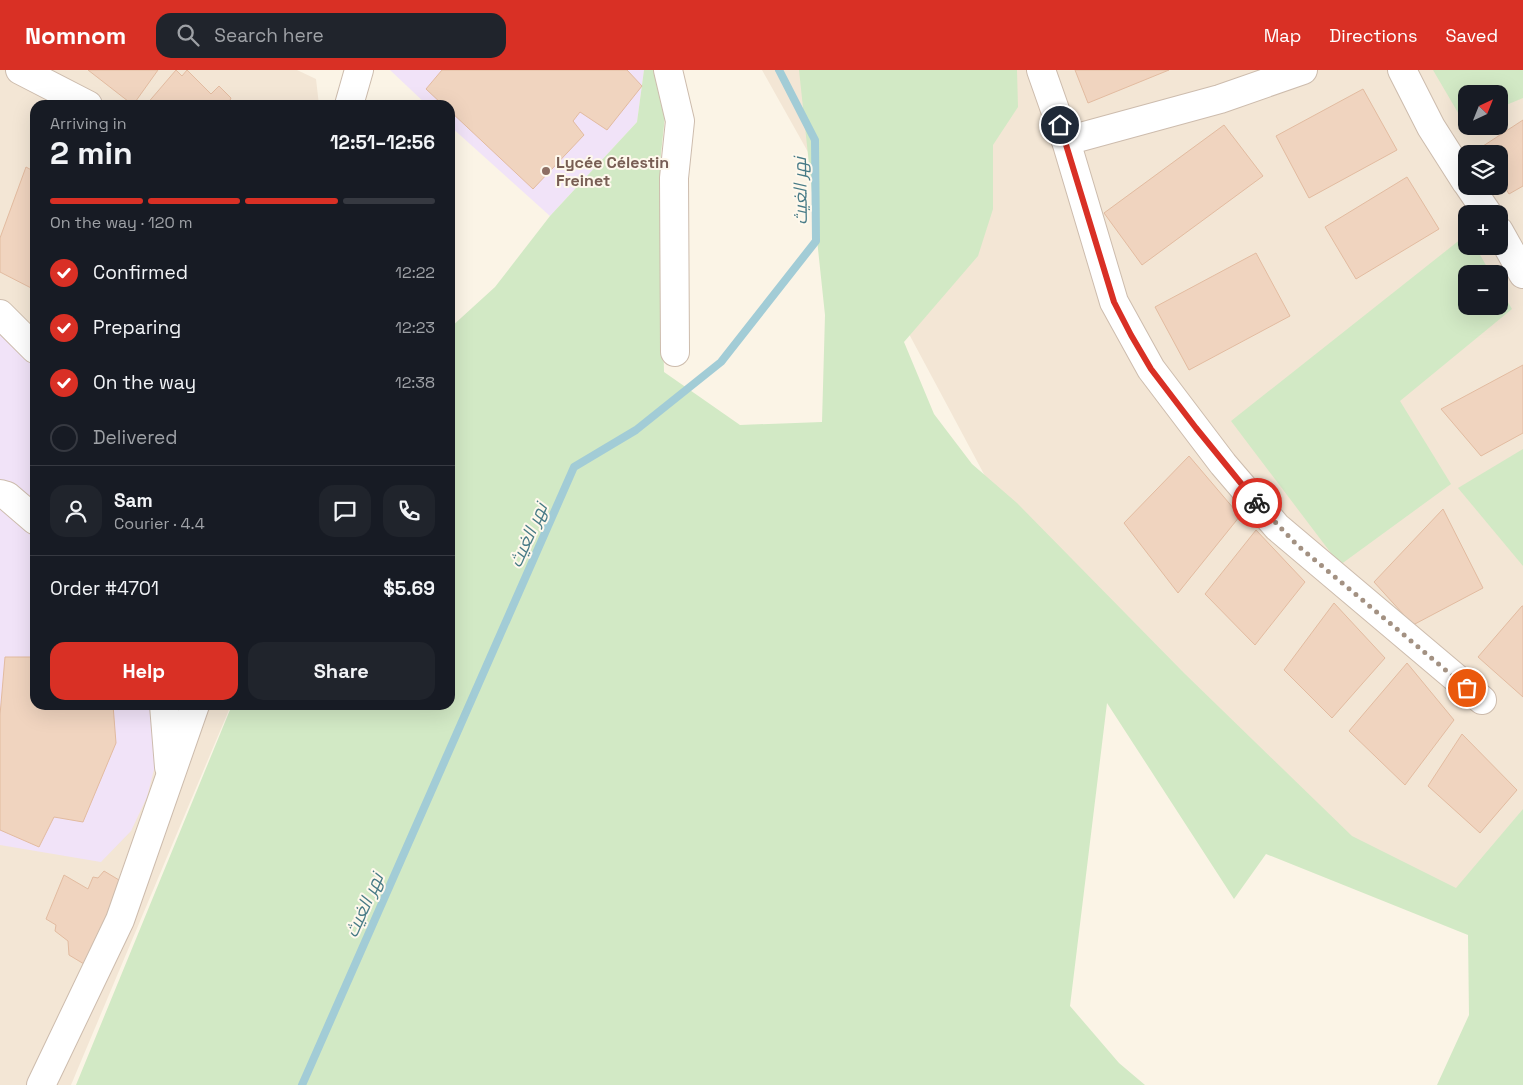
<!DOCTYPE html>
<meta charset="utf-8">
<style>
:root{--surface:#171b24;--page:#20242c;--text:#f1f3f6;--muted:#9ea1a6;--line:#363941;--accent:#d93025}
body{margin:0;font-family:"Space Grotesk",Cairo,sans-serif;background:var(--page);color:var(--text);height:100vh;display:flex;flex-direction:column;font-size:19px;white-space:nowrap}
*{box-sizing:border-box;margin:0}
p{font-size:16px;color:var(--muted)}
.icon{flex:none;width:28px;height:28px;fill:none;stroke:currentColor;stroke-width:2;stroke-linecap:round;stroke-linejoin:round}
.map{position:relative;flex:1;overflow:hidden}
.side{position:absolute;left:30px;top:30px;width:425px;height:610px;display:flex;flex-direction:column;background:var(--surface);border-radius:15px;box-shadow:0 5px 20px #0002}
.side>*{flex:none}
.needle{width:32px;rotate:43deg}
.tools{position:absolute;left:1458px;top:15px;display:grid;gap:10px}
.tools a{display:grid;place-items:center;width:50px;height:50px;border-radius:10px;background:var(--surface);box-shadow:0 5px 20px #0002;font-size:25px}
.pin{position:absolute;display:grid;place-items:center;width:42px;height:42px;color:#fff;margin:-21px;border:2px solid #fff;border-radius:50%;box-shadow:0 1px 5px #0007}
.courier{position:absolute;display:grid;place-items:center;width:50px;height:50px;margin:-25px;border:4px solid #d93025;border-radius:50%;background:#fff;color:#222;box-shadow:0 1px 6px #0007}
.headline em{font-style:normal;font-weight:800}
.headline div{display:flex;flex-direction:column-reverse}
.headline{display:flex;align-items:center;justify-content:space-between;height:85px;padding:0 20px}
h1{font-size:32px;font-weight:800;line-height:38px}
.bar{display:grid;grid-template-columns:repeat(4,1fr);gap:8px 5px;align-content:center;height:60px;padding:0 20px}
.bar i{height:6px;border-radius:4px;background:var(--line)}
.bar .current{background:var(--accent)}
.bar p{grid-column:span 4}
.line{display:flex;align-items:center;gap:12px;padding:0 20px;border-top:1px solid var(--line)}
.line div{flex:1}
.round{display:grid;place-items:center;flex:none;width:52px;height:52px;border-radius:15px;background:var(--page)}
ol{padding:0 20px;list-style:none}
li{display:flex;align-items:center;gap:15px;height:55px}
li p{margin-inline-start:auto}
li .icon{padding:5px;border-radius:50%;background:var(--accent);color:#fff;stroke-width:4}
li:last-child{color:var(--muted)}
li i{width:28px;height:28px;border:2px solid var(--line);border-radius:50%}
.cta{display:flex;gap:10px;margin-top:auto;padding:10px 20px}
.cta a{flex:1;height:58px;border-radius:15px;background:var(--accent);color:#fff;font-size:20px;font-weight:800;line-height:58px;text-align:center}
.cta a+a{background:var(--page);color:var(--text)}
header{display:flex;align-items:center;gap:30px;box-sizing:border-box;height:70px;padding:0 25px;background:var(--accent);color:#fff}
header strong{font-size:24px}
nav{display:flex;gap:28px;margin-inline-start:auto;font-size:18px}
.search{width:350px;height:45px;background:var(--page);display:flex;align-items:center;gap:12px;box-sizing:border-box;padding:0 18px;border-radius:15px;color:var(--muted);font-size:19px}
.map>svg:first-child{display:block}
</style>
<header>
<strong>Nomnom</strong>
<div class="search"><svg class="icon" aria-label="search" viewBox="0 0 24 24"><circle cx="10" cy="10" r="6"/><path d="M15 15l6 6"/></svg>Search here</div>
<nav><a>Map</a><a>Directions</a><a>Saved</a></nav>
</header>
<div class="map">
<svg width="1523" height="1015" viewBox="0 0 1523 1015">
<rect width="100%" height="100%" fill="#fbf4e6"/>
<g fill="#f3e6d5" fill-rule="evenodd">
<path d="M0,0h297l19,9 3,26h-284v600h196l-160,380h-71z"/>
<path d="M762,0h761v866l-159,-75 -341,-314 -137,-256zM1466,24h33v32h-33zM1466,84h33v32h-33zM1466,144h33v32h-33zM1466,204h33v32h-33z"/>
</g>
<g fill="#f1e3f8">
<path d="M390,0h254l-7,52 -87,94 -100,-90v-21h-23z"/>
<path d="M0,260l35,32v343h117l6,49 -11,43 -16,34 -30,31 -101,-17z"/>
</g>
<g fill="#d2e9c5">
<path d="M644,0h12l10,37 -6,56 4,209 76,53 82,-3 3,-107 -26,-245h218l1,37 -25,38v64l-15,47 -74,86 30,72 38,50 45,39 167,170 168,163 104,52 67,-79v276h-86l32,-70 -1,-80 -202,-81 -32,45 -127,-196 -37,303 49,57 26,22h-1069l156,-380h218v-377l45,-41 55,-71 87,-94z"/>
<path d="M1433,0h90v28l-24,10v-14h-33v28l-2,1z"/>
<path d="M1466,165v11h9l16,28h-25v32h33v-19l13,22 -112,92 51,83 -111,81 -109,-144z"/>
<path d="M1523,379v117l-65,-78z"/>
</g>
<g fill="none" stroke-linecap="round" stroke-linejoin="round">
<path stroke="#a2ccd6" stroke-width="8" d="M302,1015l272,-618 62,-37 85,-68 95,-121 -1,-101 -36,-70"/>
</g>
<g fill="#f0d4bf" stroke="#e2bba0">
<path d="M88,0h70l-25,35z"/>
<path d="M176,0l6,6 5,-6 24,24 8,-8 12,12 -3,7h-82z"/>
<path d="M442,0h185l15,16 -35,44 -27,-18 -7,9 11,14 -51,54 -83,-78v-6h-7l-17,-16z"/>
<path d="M1075,0h94l-81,33z"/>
<path d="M1363,19l34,61 -88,48 -33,-62z"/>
<path d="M1523,50v66l-14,8 -10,-16v-24h-15l-4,-6z"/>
<path d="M1224,55l39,51 -121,89 -38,-52z"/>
<path d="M26,97l9,5v118l-35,-18v-34z"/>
<path d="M1407,107l32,52 -83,50 -31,-52z"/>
<path d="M1256,183l34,63 -101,54 -34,-63z"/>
<path d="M1523,295v68l-42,23 -40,-47z"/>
<path d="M1189,386l51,60 -62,77 -54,-70z"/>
<path d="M1443,439l40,79 -70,37 -39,-43z"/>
<path d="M1256,460l49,52 -50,63 -50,-51z"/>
<path d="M1334,533l51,55 -53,60 -48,-48z"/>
<path d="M1522,536h1v91l-45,-40z"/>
<path d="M5,587h30v48h78l3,38 -33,79 -29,-5 -15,30 -39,-17v-115z"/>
<path d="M1407,593l47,57 -49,65 -56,-54z"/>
<path d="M1462,664l55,56 -37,43 -52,-47z"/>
<path d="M104,801l15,9 -30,87 -20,-12 -1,-14 -13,-10 1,-6 -10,-6 18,-44 24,14 5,-12 5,1z"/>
</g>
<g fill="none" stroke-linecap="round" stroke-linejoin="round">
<g stroke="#cdbcad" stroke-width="30">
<g id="minor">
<path d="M20,0l68,35"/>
<path d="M668,0l12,51 -6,57 1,174"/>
<path d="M1041,0l25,71 48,161 37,67 72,95 54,63 205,173"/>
<path d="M1402,0l29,57 35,55"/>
<path d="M349,35l10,-35"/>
<path d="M1066,71l154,-42 83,-29"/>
<path d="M1469,116l19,28"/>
<path d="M1499,161l24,43"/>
<path d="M0,244l35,35"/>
<path d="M0,424l7,2 28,24"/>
<path d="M164,635l5,62"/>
<path d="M41,1015l79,-165 75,-215"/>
</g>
</g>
<use href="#minor" stroke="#fff" stroke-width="28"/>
</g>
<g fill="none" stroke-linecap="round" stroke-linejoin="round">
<path stroke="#a39182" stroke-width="5" stroke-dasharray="0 9" d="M1257,433l40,42 170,143"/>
<path stroke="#d93025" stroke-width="6" d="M1060,55l54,177 17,33 20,34 45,59 61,75"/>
</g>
<circle fill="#8d6e63" stroke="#fef8ec" stroke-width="2" cx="546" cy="101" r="5"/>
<g text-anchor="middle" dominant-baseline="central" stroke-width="4" stroke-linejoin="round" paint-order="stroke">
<g font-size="16" font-weight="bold" fill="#785e54" stroke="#fef8ec" text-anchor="start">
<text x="556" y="92">Lycée Célestin<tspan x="556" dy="18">Freinet</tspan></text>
</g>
<g font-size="18" font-style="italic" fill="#477a86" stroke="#fef8ec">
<text transform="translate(800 121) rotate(-91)">نهر الغيث</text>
<text transform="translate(528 465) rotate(-66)">نهر الغيث</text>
<text transform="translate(364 835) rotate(-66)">نهر الغيث</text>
</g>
</g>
</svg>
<div class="tools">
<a><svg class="needle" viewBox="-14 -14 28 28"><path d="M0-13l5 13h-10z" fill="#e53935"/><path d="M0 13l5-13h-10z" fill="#9ea1a6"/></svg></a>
<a><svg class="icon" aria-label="layers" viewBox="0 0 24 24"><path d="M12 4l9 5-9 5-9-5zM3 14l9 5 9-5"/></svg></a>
<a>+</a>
<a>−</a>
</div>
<div class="pin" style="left:1467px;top:618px;background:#ea580c"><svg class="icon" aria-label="bag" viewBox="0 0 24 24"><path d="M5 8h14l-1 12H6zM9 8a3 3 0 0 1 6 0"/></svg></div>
<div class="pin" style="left:1060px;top:55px;background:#1f2937"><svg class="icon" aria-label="home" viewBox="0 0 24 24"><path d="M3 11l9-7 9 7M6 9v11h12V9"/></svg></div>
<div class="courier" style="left:1257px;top:433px"><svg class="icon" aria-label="bike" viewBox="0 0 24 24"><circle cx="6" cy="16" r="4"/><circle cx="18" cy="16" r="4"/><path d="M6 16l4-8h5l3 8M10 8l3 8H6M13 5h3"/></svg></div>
<section class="side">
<div class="headline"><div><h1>2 min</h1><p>Arriving in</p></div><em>12:51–12:56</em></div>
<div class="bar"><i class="current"></i><i class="current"></i><i class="current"></i><i></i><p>On the way · 120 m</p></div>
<ol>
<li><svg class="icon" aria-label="check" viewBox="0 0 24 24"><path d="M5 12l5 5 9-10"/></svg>Confirmed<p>12:22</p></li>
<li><svg class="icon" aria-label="check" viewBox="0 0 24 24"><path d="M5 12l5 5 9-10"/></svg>Preparing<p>12:23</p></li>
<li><svg class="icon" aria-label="check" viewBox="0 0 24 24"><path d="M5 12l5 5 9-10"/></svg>On the way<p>12:38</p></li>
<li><i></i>Delivered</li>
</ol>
<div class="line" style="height:90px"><a class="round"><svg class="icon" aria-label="person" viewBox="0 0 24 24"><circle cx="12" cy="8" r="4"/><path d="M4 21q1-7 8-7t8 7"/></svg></a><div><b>Sam</b><p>Courier · 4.4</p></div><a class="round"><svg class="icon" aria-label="chat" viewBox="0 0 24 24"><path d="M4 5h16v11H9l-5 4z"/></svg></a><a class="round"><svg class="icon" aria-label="phone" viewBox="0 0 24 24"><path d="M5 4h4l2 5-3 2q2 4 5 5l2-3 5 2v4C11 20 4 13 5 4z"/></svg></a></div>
<div class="line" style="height:65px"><div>Order #4701</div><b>$5.69</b></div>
<div class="cta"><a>Help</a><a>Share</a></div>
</section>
</div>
